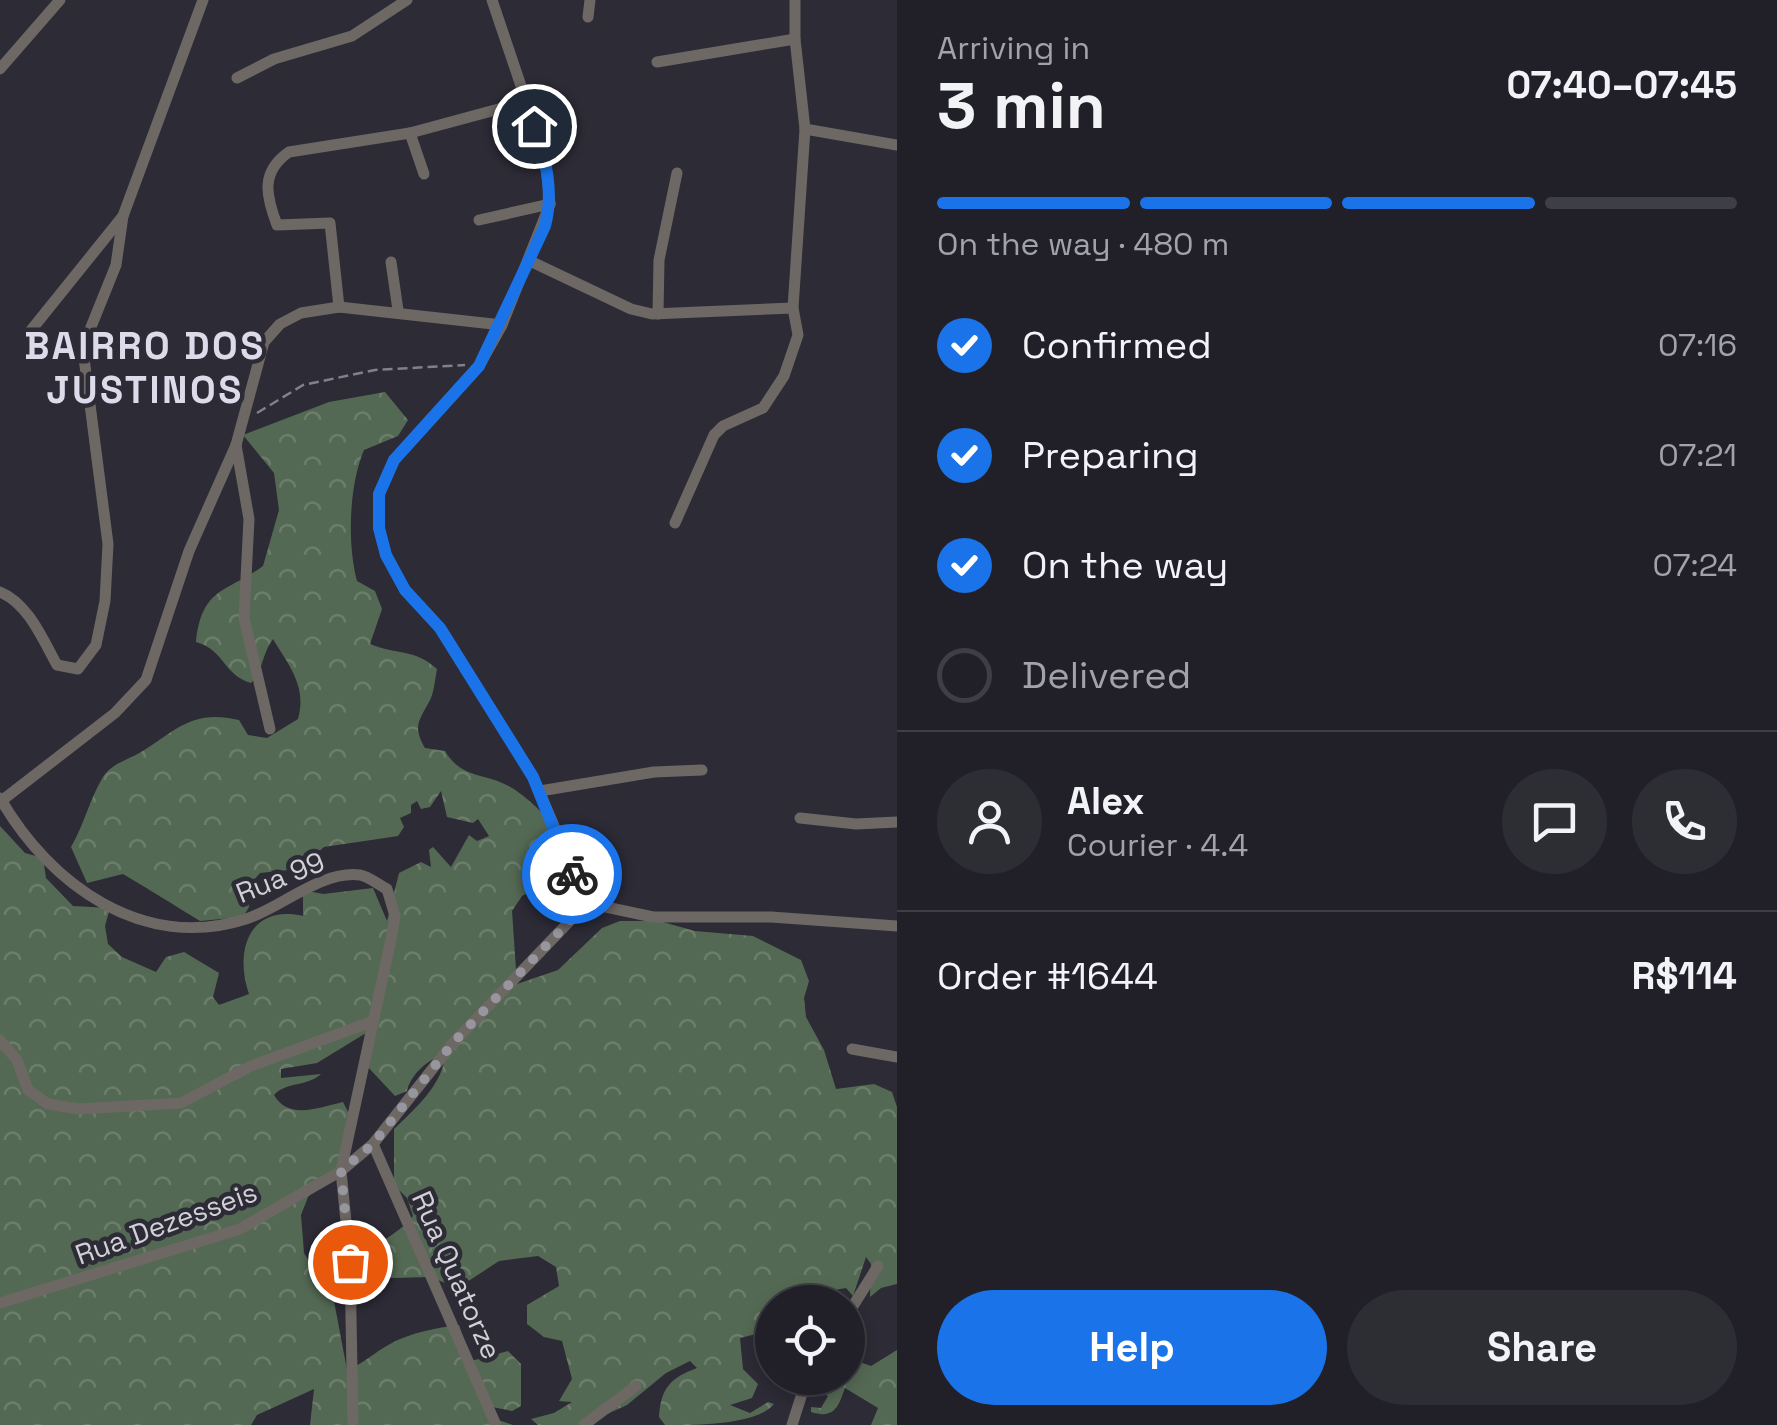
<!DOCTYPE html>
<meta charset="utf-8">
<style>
:root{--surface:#212028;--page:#2d2d34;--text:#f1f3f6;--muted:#a2a3a8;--line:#3e3e45;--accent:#1a73e8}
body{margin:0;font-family:"Space Grotesk",sans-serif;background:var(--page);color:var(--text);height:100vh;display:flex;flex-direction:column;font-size:38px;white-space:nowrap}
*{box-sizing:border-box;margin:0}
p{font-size:32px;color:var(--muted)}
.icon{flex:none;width:55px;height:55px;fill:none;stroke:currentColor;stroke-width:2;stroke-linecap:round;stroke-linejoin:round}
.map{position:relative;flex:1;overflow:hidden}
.side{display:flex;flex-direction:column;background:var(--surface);width:880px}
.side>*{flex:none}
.controls{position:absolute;left:755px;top:1285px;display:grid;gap:20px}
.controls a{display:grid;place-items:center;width:110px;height:110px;border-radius:50%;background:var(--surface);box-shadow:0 5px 15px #0003,0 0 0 2px var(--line);font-size:50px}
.pin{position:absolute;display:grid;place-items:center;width:85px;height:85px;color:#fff;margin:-42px;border:5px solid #fff;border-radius:50%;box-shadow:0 2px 10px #0007}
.courier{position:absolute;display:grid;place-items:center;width:100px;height:100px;margin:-50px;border:8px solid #1a73e8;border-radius:50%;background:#fff;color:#222;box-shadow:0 2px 12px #0007}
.summary em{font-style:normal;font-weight:600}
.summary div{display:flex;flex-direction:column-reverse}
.summary{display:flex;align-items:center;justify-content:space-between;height:170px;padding:0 40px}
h1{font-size:65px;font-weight:600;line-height:75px}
.bar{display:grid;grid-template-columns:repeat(4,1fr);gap:15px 10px;align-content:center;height:120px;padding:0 40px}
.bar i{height:12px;border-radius:8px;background:var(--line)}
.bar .on{background:var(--accent)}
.bar p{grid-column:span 4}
.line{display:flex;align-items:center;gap:25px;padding:0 40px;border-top:2px solid var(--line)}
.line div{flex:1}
.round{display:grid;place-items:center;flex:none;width:105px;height:105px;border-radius:52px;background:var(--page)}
ol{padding:0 40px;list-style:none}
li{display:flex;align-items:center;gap:30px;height:110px}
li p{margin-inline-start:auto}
li .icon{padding:10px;border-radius:50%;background:var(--accent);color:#fff;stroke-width:4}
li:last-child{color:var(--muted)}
li i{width:55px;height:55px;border:5px solid var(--line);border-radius:50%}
.action{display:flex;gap:20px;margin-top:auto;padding:20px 40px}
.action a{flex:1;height:115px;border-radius:60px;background:var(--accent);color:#fff;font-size:40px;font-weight:600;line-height:115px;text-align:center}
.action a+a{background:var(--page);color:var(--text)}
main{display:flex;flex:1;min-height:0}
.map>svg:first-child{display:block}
</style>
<main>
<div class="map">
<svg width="897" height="1425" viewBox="0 0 897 1425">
<defs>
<pattern id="forest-crowns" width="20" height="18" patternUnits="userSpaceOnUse" patternTransform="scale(2.5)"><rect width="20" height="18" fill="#546954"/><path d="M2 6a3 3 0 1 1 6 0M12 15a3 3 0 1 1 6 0" fill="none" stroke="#6c7d6c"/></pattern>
</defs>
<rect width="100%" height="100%" fill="#2c2b36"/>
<g fill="url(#forest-crowns)">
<path d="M385,392l23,28 -10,16 -34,14c-15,35 -17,94 -7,131l18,10 7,18 -12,35c25,11 44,4 67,25 -2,10 -3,25 -8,33 -11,20 -16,25 -4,46l20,3c17,29 41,21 67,37 19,11 51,45 64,63l-5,19 -49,26 -10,15 5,73 41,-14 44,-42 18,-7h39l36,10 58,5 48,24 8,21 -5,17 2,19 18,33 12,39 38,-5 18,8 5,15v177l-16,4 -11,9 1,-33 -5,-7 -13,39 -7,-8 -36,6 -7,8h-31v19l-16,13 -16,4 3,31 15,15 -6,14 -22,7 20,8 18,-11 6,2c-17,21 -78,21 -109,21l-6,-8c2,-29 11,-39 38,-49l-7,-7 -24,12 -39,32 -44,20h-45l-7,-6 23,-6 18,-11 -13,-1 13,-22 -10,-38 -18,-4 -17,-13v-19l32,-19 -3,-19 -18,-11 -39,5 -32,21 -19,2 -18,-7 -38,1 -18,-5 -2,-19c12,-18 28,-21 41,-38l-6,-18 -13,-13v-56c21,-20 49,-45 51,-74 -15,2 -35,20 -38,36l-12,5 -28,-30 -1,-33 -49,30 -36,6v9l40,-4c-14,13 -34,7 -47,21 15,26 46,12 69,7l8,16 -3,38 -40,41 -7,18 3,38 30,48 13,69c16,-6 28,-18 43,-26 22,-12 46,-16 69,-19l12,36 37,-10 13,13v42l-9,5 -20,-4 6,13 15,5h-203l4,-36 -57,26 -6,10h-251v-599l25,27 18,5 3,20 27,28 37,2 -5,18 3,18 14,13 34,15 10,-15 18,-5 35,21 -6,24 6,8 30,-11c-15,-43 0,-90 54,-78v-26l20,4 50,-6 14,33 12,-48 22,-11 10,5 -2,-17 4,-3 18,20 18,-32 8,6 12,-5 -11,-17 -5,4 -26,-6 -6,-26 -11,16 -9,2 -4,-8 -6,4v8l-11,5 4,9 -6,9 -74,11 -25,22 -39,4 -13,15 2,19 -6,10 -43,4c-26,-16 -50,-31 -77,-47l-36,9 -16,-36c13,-22 19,-49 32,-70 9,-14 25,-17 38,-25 36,-22 51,-43 98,-32l9,15 19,3 31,-19c9,-32 -8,-52 -25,-80 -11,14 -9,30 -22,44 -29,-9 -25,-32 -55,-41 6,-55 30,-49 67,-76l16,-56 -5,-37 -31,-38 86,-33z"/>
<path d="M897,1350v75h-26l7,-17 -33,-20c-6,16 -9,32 -34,24v-5l10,1 7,-12 -7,-5 -12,3 -4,-5 8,-11h35v-20l23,8z"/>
</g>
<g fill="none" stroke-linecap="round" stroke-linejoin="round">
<path stroke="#82818a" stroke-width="2.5" stroke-dasharray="10 5" stroke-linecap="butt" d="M257,413l46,-28 72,-15 90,-5"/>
<g stroke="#6e6865" stroke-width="11">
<path d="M492,0l53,157 5,47 -48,121 -23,41 -85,94 -15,34v35l7,26 19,35 35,38 93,149 54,126 66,14h118l126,9"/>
<path d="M588,17l2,-17"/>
<path d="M657,62l138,-23"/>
<path d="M0,69l60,-69"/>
<path d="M237,78l37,-19 78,-23 55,-36"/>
<path d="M805,129l92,16"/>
<path d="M410,133l14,41"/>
<path d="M479,220l71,-16"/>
<path d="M530,261l101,48 21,5 141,-6"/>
<path d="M391,262l7,48"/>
<path d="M339,307l-9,-84 -53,2c-11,-29 -17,-53 12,-73l121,-19 115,-31"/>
<path d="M658,314l1,-54 18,-87"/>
<path d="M28,334l95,-118"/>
<path d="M236,445l13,74 -5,99 26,111"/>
<path d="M675,523l39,-88 9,-9 40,-18 21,-32 14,-41 -5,-27 12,-179 -10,-90v-39"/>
<path d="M0,592c28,11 43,48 57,73l21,4 18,-24 9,-44 3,-57 -24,-186 7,-31 25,-62 7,-49 80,-216"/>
<path d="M540,791l114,-19 48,-2"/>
<path d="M0,798c50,87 143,154 246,121 35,-11 75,-49 114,-44 8,1 19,10 27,14l8,27 -5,28 -49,227 9,91 3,163"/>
<path d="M0,802l115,-89 31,-33 43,-129 47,-106 28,-103 16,-18 21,-11 38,-6 163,18"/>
<path d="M800,818l56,6 41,-2"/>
<path d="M0,1040l17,20 11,30 20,14 31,5 102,-6 70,-37 120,-44"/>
<path d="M852,1049l45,8"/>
<path d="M373,1144l123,281"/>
<path d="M0,1303l240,-74 101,-58 32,-27 80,-101 134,-140"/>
<path d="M848,1314l30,-48"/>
<path d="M584,1425l52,-39"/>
<path d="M792,1425l15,-47"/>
</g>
</g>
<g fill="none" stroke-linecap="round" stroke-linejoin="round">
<path stroke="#97969f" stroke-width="10" stroke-dasharray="0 18" d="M350,1262l-9,-91 32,-27 80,-101 134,-140 -15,-29"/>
<path stroke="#1a73e8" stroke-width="12" d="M534,126c12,33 20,65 11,100l-66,140 -85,94 -15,34v34l7,27 19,35 35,38 93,149 39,97"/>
</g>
<g text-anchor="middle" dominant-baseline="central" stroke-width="9" stroke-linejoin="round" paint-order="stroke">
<g font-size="28" fill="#d1d0d7" stroke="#2c2b36">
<text transform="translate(280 877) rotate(-22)">Rua 99</text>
<text transform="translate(166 1223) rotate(-20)">Rua Dezesseis</text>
<text transform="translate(457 1275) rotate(66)">Rua Quatorze</text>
</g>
<g font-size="38" font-weight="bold" letter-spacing="2.5" fill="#dddae9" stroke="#2c2b36">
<text x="145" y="346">BAIRRO DOS<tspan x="145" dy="44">JUSTINOS</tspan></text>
</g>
</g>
</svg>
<div class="controls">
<a><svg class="icon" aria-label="locate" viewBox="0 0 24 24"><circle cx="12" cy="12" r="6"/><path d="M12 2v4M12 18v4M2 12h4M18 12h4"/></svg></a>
</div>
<div class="pin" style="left:350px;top:1262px;background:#ea580c"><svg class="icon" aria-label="bag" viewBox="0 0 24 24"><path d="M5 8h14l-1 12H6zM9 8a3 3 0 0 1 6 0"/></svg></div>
<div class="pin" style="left:534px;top:126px;background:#1f2937"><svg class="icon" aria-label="home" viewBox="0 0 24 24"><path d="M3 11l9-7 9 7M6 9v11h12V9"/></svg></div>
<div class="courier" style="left:572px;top:874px"><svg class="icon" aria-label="bike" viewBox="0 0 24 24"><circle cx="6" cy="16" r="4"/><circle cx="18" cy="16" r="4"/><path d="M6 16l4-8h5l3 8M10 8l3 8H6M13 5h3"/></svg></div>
</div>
<section class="side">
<div class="summary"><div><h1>3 min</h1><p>Arriving in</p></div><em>07:40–07:45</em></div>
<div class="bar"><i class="on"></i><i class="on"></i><i class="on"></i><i></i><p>On the way · 480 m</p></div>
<ol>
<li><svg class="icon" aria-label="check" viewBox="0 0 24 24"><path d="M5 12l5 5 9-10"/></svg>Confirmed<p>07:16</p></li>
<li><svg class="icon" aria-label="check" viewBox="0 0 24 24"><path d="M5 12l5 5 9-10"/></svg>Preparing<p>07:21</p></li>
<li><svg class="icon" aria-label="check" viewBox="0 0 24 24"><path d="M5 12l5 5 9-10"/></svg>On the way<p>07:24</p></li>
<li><i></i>Delivered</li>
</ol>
<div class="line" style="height:180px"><a class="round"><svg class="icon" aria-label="person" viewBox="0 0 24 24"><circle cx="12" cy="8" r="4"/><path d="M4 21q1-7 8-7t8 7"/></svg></a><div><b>Alex</b><p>Courier · 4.4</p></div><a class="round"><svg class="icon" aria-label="chat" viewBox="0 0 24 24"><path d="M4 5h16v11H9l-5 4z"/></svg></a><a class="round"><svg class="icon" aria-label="phone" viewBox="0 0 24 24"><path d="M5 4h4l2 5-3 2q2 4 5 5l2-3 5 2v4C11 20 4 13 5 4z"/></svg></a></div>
<div class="line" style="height:130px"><div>Order #1644</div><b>R$114</b></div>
<div class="action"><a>Help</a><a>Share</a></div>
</section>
</main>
